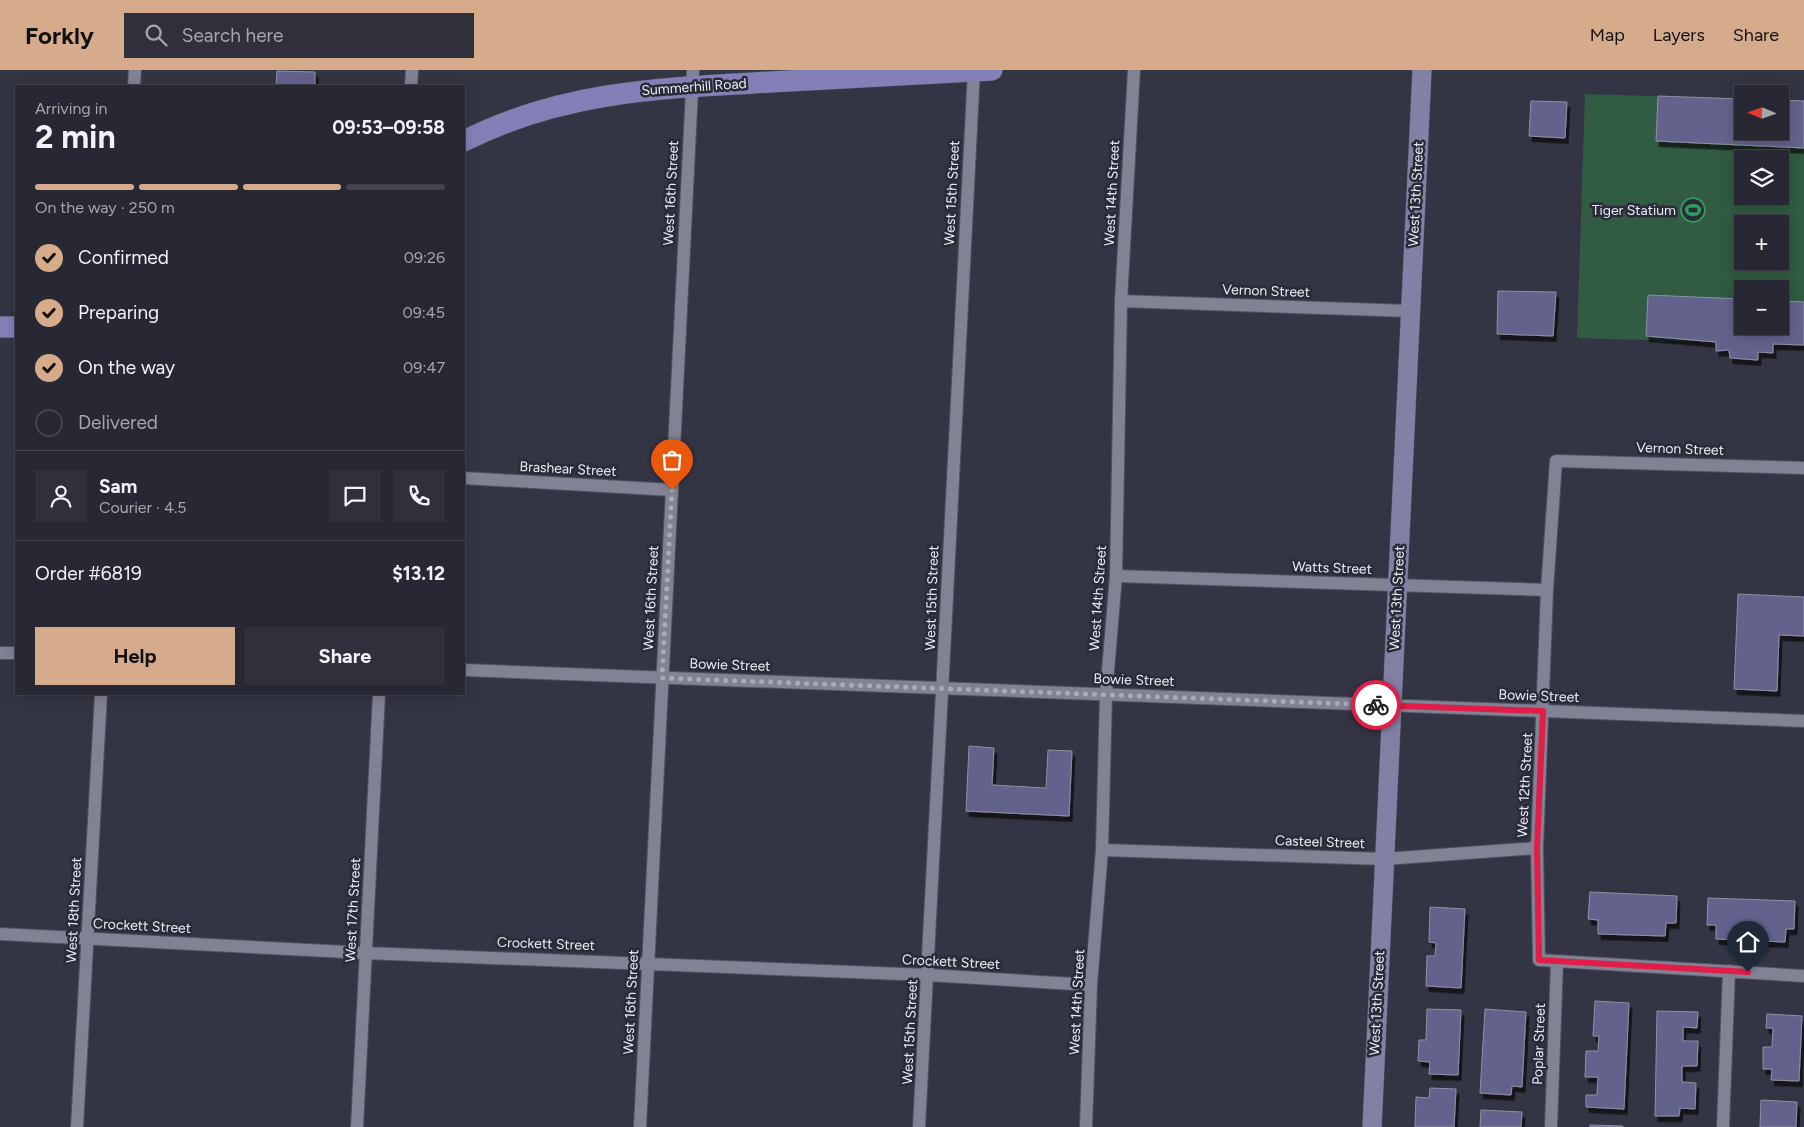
<!DOCTYPE html>
<meta charset="utf-8">
<style>
:root{--surface:#272833;--page:#2f303b;--text:#f1f3f6;--muted:#a4a6ac;--line:#43444e;--accent:#d6ab8b}
body{margin:0;font-family:Figtree,sans-serif;background:var(--page);color:var(--text);height:100vh;display:flex;flex-direction:column;font-size:19px;white-space:nowrap}
*{box-sizing:border-box;margin:0}
p{font-size:16px;color:var(--muted)}
.icon{flex:none;width:28px;height:28px;fill:none;stroke:currentColor;stroke-width:2;stroke-linecap:round;stroke-linejoin:round}
.map{position:relative;flex:1;overflow:hidden}
.drawer{position:absolute;left:15px;top:15px;width:450px;height:610px;display:flex;flex-direction:column;background:var(--surface);border-radius:0px;box-shadow:0 2px 12px #0003,0 0 0 1px var(--line)}
.drawer>*{flex:none}
.needle{width:32px;rotate:272deg}
.buttons{position:absolute;left:1734px;top:15px;display:grid;gap:10px}
.buttons a{display:grid;place-items:center;width:55px;height:55px;border-radius:0px;background:var(--surface);box-shadow:0 2px 12px #0003,0 0 0 1px var(--line);font-size:25px}
.pin{position:absolute;display:grid;place-items:center;width:42px;height:42px;color:#fff;margin:-51px -21px;border-radius:50% 50% 50% 0;rotate:-45deg;box-shadow:0 0 5px #0007}
.pin .icon{rotate:45deg}
.courier{position:absolute;display:grid;place-items:center;width:50px;height:50px;margin:-25px;border:4px solid #e11d48;border-radius:50%;background:#fff;color:#222;box-shadow:0 1px 6px #0007}
.summary em{font-style:normal;font-weight:700}
.summary div{display:flex;flex-direction:column-reverse}
.summary{display:flex;align-items:center;justify-content:space-between;height:85px;padding:0 20px}
h1{font-size:32px;font-weight:700;line-height:38px}
.bar{display:grid;grid-template-columns:repeat(4,1fr);gap:8px 5px;align-content:center;height:60px;padding:0 20px}
.bar i{height:6px;border-radius:4px;background:var(--line)}
.bar .active{background:var(--accent)}
.bar p{grid-column:span 4}
.line{display:flex;align-items:center;gap:12px;padding:0 20px;border-top:1px solid var(--line)}
.line div{flex:1}
.round{display:grid;place-items:center;flex:none;width:52px;height:52px;border-radius:0px;background:var(--page)}
ol{padding:0 20px;list-style:none}
li{display:flex;align-items:center;gap:15px;height:55px}
li p{margin-inline-start:auto}
li .icon{padding:5px;border-radius:50%;background:var(--accent);color:#111;stroke-width:4}
li:last-child{color:var(--muted)}
li i{width:28px;height:28px;border:2px solid var(--line);border-radius:50%}
.primary-button{display:flex;gap:10px;margin-top:auto;padding:10px 20px}
.primary-button a{flex:1;height:58px;border-radius:0px;background:var(--accent);color:#111;font-size:20px;font-weight:700;line-height:58px;text-align:center}
.primary-button a+a{background:var(--page);color:var(--text)}
header{display:flex;align-items:center;gap:30px;box-sizing:border-box;height:70px;padding:0 25px;background:var(--accent);color:#111}
header strong{font-size:24px}
nav{display:flex;gap:28px;margin-inline-start:auto;font-size:18px}
.search{width:350px;height:45px;background:var(--page);display:flex;align-items:center;gap:12px;box-sizing:border-box;padding:0 18px;border-radius:0px;color:var(--muted);font-size:19px}
.map>svg:first-child{display:block}
</style>
<header>
<strong>Forkly</strong>
<div class="search"><svg class="icon" aria-label="search" viewBox="0 0 24 24"><circle cx="10" cy="10" r="6"/><path d="M15 15l6 6"/></svg>Search here</div>
<nav><a>Map</a><a>Layers</a><a>Share</a></nav>
</header>
<div class="map">
<svg width="1804" height="1057" viewBox="0 0 1804 1057">
<defs>
<filter id="shadow"><feDropShadow dx="3" dy="5.5" stdDeviation="0" flood-color="#0009"/></filter>
</defs>
<rect width="100%" height="100%" fill="#343544"/>
<path fill="#315b42" fill-rule="evenodd" d="M1585,24l157,5v32h38l24,-30v244l-227,-7zM1742,89h38v37h-38zM1742,154h38v37h-38zM1742,219h38v37h-38z"/>
<g fill="#62628d" stroke="#8f90a2" filter="url(#shadow)">
<path d="M277,1l38,1v14h-39z"/>
<path d="M1658,26l84,3v32h38v-31l24,1v47l-148,-7z"/>
<path d="M1531,31l36,1 -2,36 -36,-2z"/>
<path d="M1498,221l58,1 -3,44 -56,-2z"/>
<path d="M1648,225l94,4v27h38v-25l24,1v43l-31,-1v9l-15,-1v8l-28,-2 -1,-8 -13,1v-9l-70,-6z"/>
<path d="M1738,524l66,3v39l-25,-1 -2,56 -43,-2z"/>
<path d="M969,676l25,2 -2,37 54,3 2,-38 24,1 -3,65 -103,-5z"/>
<path d="M1590,822l87,4 -1,27h-10l-1,13 -67,-2v-14l-10,-1z"/>
<path d="M1708,828l87,3 -1,28h-8l-1,13 -69,-3v-14h-9z"/>
<path d="M1430,837l35,2 -4,79 -35,-2 1,-30h8l1,-13 -7,-1z"/>
<path d="M1595,931l34,2 -5,106 -38,-2v-12h11l1,-18h-13l1,-26h12l1,-15h-6z"/>
<path d="M1427,939l34,1 -3,65 -29,-1 1,-12 -12,-1 1,-21h7z"/>
<path d="M1485,939l41,3 -4,75 -10,-1 -1,9 -31,-2z"/>
<path d="M1657,941l41,1 -1,16 -14,-1v14h15l-1,25h-15v16l14,1 -1,26 -15,-1 -1,8h-24z"/>
<path d="M1767,944l35,2 -3,65 -28,-1 1,-11h-9v-22h9l1,-19h-7z"/>
<path d="M1430,1018l26,1 -2,38h-39l1,-30 13,1z"/>
<path d="M1761,1030l36,2 -1,25h-36z"/>
<path d="M1481,1040l41,2 -1,15h-41z"/>
<path d="M1590,1055l33,1v1h-33z"/>
</g>
<g fill="none" stroke-linecap="round" stroke-linejoin="round">
<g stroke="#52525f" stroke-width="14">
<g id="street">
<path d="M134,16l1,-16"/>
<path d="M411,16l1,-16"/>
<path d="M1121,231l289,10"/>
<path d="M1804,398l-248,-7 -9,129 -10,258 2,112 265,16"/>
<path d="M464,408l208,12"/>
<path d="M1116,506l431,14"/>
<path d="M0,583h16"/>
<path d="M464,600l1340,51"/>
<path d="M1102,780l282,9 153,-11"/>
<path d="M0,864l366,19 562,22 163,10"/>
<path d="M77,1057l24,-433"/>
<path d="M357,1057l22,-433"/>
<path d="M640,1057l53,-1057"/>
<path d="M919,1057c20,-352 36,-705 55,-1057"/>
<path d="M1086,1057l5,-142 11,-135 4,-156 10,-118 5,-275 13,-231"/>
<path d="M1551,1057l6,-165"/>
<path d="M1723,1057l6,-156"/>
</g>
</g>
<g stroke="#52525f" stroke-width="20">
<path id="secondary" d="M1372,1057l50,-1057"/>
</g>
<g stroke="#52525f" stroke-width="22">
<g id="primary">
<path d="M464,71c99,-50 198,-53 306,-59 74,-4 148,-8 222,-12"/>
<path d="M0,257h16"/>
</g>
</g>
<use href="#street" stroke="#818293" stroke-width="12"/>
<use href="#secondary" stroke="#8281a5" stroke-width="19"/>
<use href="#primary" stroke="#8380b7" stroke-width="21"/>
</g>
<g fill="none" stroke-linecap="round" stroke-linejoin="round">
<path stroke="#aaabb7" stroke-width="5" stroke-dasharray="0 9" d="M672,420l-10,188 714,27"/>
<path stroke="#e11d48" stroke-width="6" d="M1376,635l167,6 -6,137 2,112 209,12"/>
</g>
<defs>
<g id="stadium-ring" transform="scale(1.25)"><circle r="9.5" fill="#2a2b39" stroke="#2e9e5b" stroke-width="1.5"/><path d="M0-5a6.5 5 0 1 0 0 10a6.5 5 0 1 0 0-10ZM-3.5-1.8h7v3.6h-7Z" fill="#2e9e5b"/></g>
</defs>
<g fill-rule="evenodd">
<use href="#stadium-ring" x="1693" y="140"/>
</g>
<g text-anchor="middle" dominant-baseline="central" stroke-width="5" stroke-linejoin="round" paint-order="stroke">
<g font-size="14" fill="#eaebf5" stroke="#2a2b39">
<text transform="translate(694 17) rotate(-4)">Summerhill Road</text>
<text transform="translate(671 123) rotate(-87)">West 16th Street</text>
<text transform="translate(952 123) rotate(-87)">West 15th Street</text>
<text transform="translate(1112 123) rotate(-87)">West 14th Street</text>
<text transform="translate(1416 124) rotate(-87)">West 13th Street</text>
<text transform="translate(1266 221) rotate(2)">Vernon Street</text>
<text transform="translate(1680 379) rotate(2)">Vernon Street</text>
<text transform="translate(568 399) rotate(3)">Brashear Street</text>
<text transform="translate(1332 498) rotate(2)">Watts Street</text>
<text transform="translate(651 528) rotate(-87)">West 16th Street</text>
<text transform="translate(932 528) rotate(-88)">West 15th Street</text>
<text transform="translate(1098 528) rotate(-86)">West 14th Street</text>
<text transform="translate(1397 528) rotate(-87)">West 13th Street</text>
<text transform="translate(730 595) rotate(2)">Bowie Street</text>
<text transform="translate(1134 610) rotate(2)">Bowie Street</text>
<text transform="translate(1539 626) rotate(2)">Bowie Street</text>
<text transform="translate(1525 715) rotate(-87)">West 12th Street</text>
<text transform="translate(1320 772) rotate(2)">Casteel Street</text>
<text transform="translate(74 840) rotate(-87)">West 18th Street</text>
<text transform="translate(353 840) rotate(-87)">West 17th Street</text>
<text transform="translate(142 856) rotate(3)">Crockett Street</text>
<text transform="translate(546 874) rotate(2)">Crockett Street</text>
<text transform="translate(951 892) rotate(3)">Crockett Street</text>
<text transform="translate(631 932) rotate(-87)">West 16th Street</text>
<text transform="translate(1077 932) rotate(-87)">West 14th Street</text>
<text transform="translate(1377 933) rotate(-87)">West 13th Street</text>
<text transform="translate(910 962) rotate(-87)">West 15th Street</text>
<text transform="translate(1539 974) rotate(-88)">Poplar Street</text>
</g>
<g font-size="14" fill="#eaebf5" stroke="#2a2b39" text-anchor="end">
<text x="1676" y="140">Tiger Statium</text>
</g>
</g>
</svg>
<div class="buttons">
<a><svg class="needle" viewBox="-14 -14 28 28"><path d="M0-13l5 13h-10z" fill="#e53935"/><path d="M0 13l5-13h-10z" fill="#a4a6ac"/></svg></a>
<a><svg class="icon" aria-label="layers" viewBox="0 0 24 24"><path d="M12 4l9 5-9 5-9-5zM3 14l9 5 9-5"/></svg></a>
<a>+</a>
<a>−</a>
</div>
<div class="pin" style="left:672px;top:420px;background:#ea580c"><svg class="icon" aria-label="bag" viewBox="0 0 24 24"><path d="M5 8h14l-1 12H6zM9 8a3 3 0 0 1 6 0"/></svg></div>
<div class="pin" style="left:1748px;top:902px;background:#1f2937"><svg class="icon" aria-label="home" viewBox="0 0 24 24"><path d="M3 11l9-7 9 7M6 9v11h12V9"/></svg></div>
<div class="courier" style="left:1376px;top:635px"><svg class="icon" aria-label="bike" viewBox="0 0 24 24"><circle cx="6" cy="16" r="4"/><circle cx="18" cy="16" r="4"/><path d="M6 16l4-8h5l3 8M10 8l3 8H6M13 5h3"/></svg></div>
<section class="drawer">
<div class="summary"><div><h1>2 min</h1><p>Arriving in</p></div><em>09:53–09:58</em></div>
<div class="bar"><i class="active"></i><i class="active"></i><i class="active"></i><i></i><p>On the way · 250 m</p></div>
<ol>
<li><svg class="icon" aria-label="check" viewBox="0 0 24 24"><path d="M5 12l5 5 9-10"/></svg>Confirmed<p>09:26</p></li>
<li><svg class="icon" aria-label="check" viewBox="0 0 24 24"><path d="M5 12l5 5 9-10"/></svg>Preparing<p>09:45</p></li>
<li><svg class="icon" aria-label="check" viewBox="0 0 24 24"><path d="M5 12l5 5 9-10"/></svg>On the way<p>09:47</p></li>
<li><i></i>Delivered</li>
</ol>
<div class="line" style="height:90px"><a class="round"><svg class="icon" aria-label="person" viewBox="0 0 24 24"><circle cx="12" cy="8" r="4"/><path d="M4 21q1-7 8-7t8 7"/></svg></a><div><b>Sam</b><p>Courier · 4.5</p></div><a class="round"><svg class="icon" aria-label="chat" viewBox="0 0 24 24"><path d="M4 5h16v11H9l-5 4z"/></svg></a><a class="round"><svg class="icon" aria-label="phone" viewBox="0 0 24 24"><path d="M5 4h4l2 5-3 2q2 4 5 5l2-3 5 2v4C11 20 4 13 5 4z"/></svg></a></div>
<div class="line" style="height:65px"><div>Order #6819</div><b>$13.12</b></div>
<div class="primary-button"><a>Help</a><a>Share</a></div>
</section>
</div>
